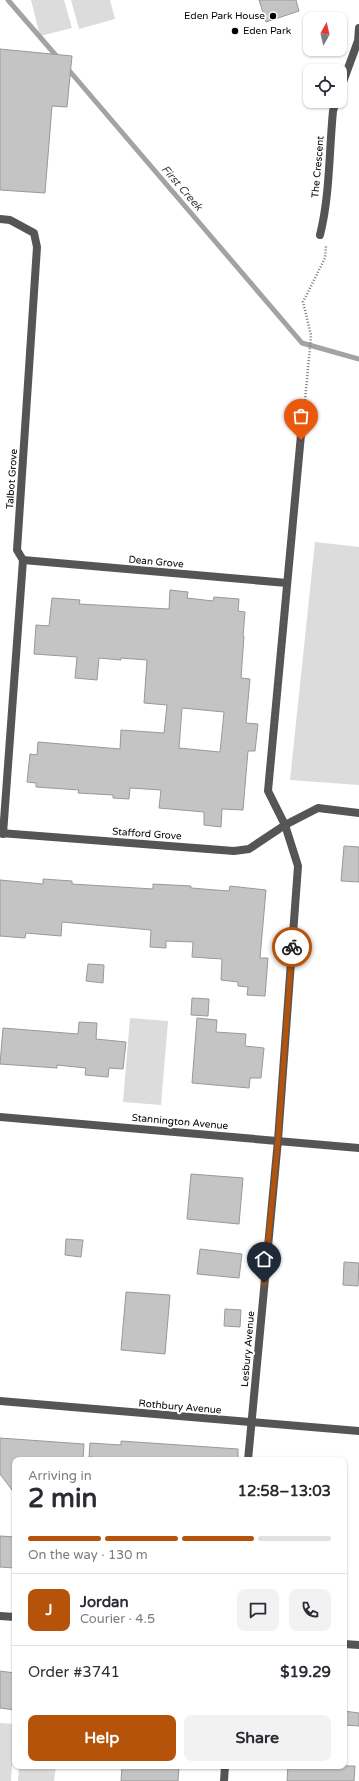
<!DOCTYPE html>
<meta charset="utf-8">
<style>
:root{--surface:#fff;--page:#f2f2f3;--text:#2b2b33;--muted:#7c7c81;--line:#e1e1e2;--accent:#b45309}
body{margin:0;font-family:"Varela Round",sans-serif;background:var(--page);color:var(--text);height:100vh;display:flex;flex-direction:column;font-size:15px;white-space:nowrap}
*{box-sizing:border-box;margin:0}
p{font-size:13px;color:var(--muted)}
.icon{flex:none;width:22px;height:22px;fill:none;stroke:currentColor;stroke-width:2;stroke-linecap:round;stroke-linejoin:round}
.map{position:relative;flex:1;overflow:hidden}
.details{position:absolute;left:12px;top:1457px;width:335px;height:312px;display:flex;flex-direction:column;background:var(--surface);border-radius:8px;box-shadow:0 1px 3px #0004}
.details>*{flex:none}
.needle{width:26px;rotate:8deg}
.buttons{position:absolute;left:303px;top:12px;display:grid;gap:8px}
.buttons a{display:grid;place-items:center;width:44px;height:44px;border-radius:8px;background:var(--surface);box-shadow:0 1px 3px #0004;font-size:20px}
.pin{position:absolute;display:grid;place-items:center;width:34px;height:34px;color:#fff;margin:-41px -17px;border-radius:50% 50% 50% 0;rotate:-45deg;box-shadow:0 0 4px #0007}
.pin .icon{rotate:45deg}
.courier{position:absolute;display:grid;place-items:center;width:40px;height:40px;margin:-20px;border:3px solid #b45309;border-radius:50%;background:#fff;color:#222;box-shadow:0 1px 5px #0007}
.headline em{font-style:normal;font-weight:700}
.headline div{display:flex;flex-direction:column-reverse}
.headline{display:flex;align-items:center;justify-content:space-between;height:68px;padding:0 16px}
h1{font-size:26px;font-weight:700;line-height:30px}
.bar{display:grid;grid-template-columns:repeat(4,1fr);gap:6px 4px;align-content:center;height:48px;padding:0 16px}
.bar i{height:5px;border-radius:3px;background:var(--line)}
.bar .active{background:var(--accent)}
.bar p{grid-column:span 4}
.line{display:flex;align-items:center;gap:10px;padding:0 16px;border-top:1px solid var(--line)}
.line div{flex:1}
.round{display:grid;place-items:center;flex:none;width:42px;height:42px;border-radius:8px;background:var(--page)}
.primary-button{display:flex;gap:8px;margin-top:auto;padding:8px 16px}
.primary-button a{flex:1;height:46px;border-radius:8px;background:var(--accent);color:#fff;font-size:16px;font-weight:700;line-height:46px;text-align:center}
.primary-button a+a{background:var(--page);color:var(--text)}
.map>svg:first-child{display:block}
</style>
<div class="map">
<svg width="359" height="1781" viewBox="0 0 359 1781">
<rect width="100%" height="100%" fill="#fff"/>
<g fill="#dcdcdc">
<path d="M31,0h33l8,28 -32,8z"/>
<path d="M71,0h39l5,19 -36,10z"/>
<path d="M315,542l44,5v238l-69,-5z"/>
<path d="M130,1018l38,3 -7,84 -38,-3z"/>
<path d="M0,1723l15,1 -4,57h-11z"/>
<path d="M19,1766h37l-2,15h-36z"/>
</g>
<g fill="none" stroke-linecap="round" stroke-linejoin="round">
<g stroke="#a3a3a3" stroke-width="5">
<path d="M8,0l51,59"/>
<path d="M67,68l235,275 57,16"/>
</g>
</g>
<g fill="#c4c4c4" stroke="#999" fill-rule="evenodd">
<path d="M259,0h37l3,11 -33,11z"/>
<path d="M0,49l72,7 -5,51 -15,-1 -7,87 -45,-3z"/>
<path d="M170,590l18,2 -1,6 26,3 1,-4 25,2 -1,12 7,1 -2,24h1l-3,42 9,1 -4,44 12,1 -3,27h-7l-5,59 -21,-1 -1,18 -17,-2v-13l-45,-4 2,-18 -31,-2 -1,11 -16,-1v-3l-35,-2 1,-3 -43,-3v-4l-9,-1 3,-28 7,1 1,-13 82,7 1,-19 43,3 3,-28 -23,-2 3,-43 -26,-2v2l-22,-2 -2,22 -22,-2 2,-21 -43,-3 2,-29 13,1 3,-28 28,2 -1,4 90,5zM182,708l42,4 -4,40 -41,-4z"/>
<path d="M344,846l15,1v35l-18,-1z"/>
<path d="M43,879l29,2v3l81,5v-5l38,2v2l38,3 1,-5 36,4 -6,68h8l-3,38 -18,-1 1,-8 -10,-1v-4l-17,-2 1,-21 -30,-2 1,-15 -27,-1v7l-16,-1 1,-17 -89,-8 -1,14 -35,-3 -1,5 -25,-2v-56l43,4z"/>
<path d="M88,964l16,1 -1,18 -17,-2z"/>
<path d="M192,998l17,1 -1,17 -17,-1z"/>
<path d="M197,1018l20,2 -1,12 30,2 -1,12 19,2 -3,30h-11l-1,10 -57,-5z"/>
<path d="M79,1022l18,1 -1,16 30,3 -3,27 -14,-1 -1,9 -23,-2 1,-7 -29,-3v3l-57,-4 3,-36 75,6z"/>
<path d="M191,1174l52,4 -4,46 -52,-5z"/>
<path d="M66,1239l17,1 -2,17 -16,-2z"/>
<path d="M200,1249l42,5 -3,24 -42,-4z"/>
<path d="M344,1262l15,1 -1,23 -15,-1z"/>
<path d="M126,1292l44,3 -5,59 -44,-4z"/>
<path d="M225,1309l16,1 -1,17 -16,-1z"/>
<path d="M0,1438l84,6 -1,16h-68v34l-15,-20z"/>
<path d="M121,1441l117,8v11h-118l-31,-3 1,-14 31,2z"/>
<path d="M0,1536l15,1v31l-15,-1z"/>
<path d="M0,1671l15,2v37l-15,-2z"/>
<path d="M344,1711l15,2v13l-15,-1z"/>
<path d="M122,1766h57l-1,15h-57z"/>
<path d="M288,1766h67l-1,15h-67z"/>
</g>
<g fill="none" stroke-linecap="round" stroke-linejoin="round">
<path stroke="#777" stroke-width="2.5" stroke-dasharray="1 2" stroke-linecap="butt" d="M304,412l7,-77 -8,-33 22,-44 1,-12"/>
<g stroke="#555" stroke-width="8">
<path d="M340,90l18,-49 1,-13"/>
<path d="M0,219l10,1 24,13 3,14 -20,303 6,10 -20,274"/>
<path d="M320,235c10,-40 9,-83 13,-124l3,-10"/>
<path d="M23,560l264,23"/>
<path d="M0,833l234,18 15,-2 36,-24 33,-17 41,5"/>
<path d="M0,1117l359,31"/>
<path d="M0,1401l359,30"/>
<path d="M248,1460l30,-320 20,-274 -13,-41 -17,-34 34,-367"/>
<path d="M0,1616l15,1"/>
<path d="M344,1644l15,1"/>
<path d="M224,1781l1,-15"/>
</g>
</g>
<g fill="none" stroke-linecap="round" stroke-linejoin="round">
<path stroke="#595959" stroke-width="4" stroke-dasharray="0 7.2" d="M292,947l6,-81 -13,-41 -17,-34 33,-351"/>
<path stroke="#b45309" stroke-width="5" d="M264,1283l14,-143 14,-193"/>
</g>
<g fill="#000" stroke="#fff" stroke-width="1.5">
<circle cx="273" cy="16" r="4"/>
<circle cx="235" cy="31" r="4"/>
</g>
<g text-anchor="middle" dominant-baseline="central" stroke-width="4" stroke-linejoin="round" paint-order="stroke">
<g font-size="10" fill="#000" stroke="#fff" text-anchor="end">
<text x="265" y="16">Eden Park House</text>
<text x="243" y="31" text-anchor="start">Eden Park</text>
</g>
<g font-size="10" fill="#000" stroke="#fff">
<text transform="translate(318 167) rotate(-85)">The Crescent</text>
<text transform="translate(12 479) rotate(-86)">Talbot Grove</text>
<text transform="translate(156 562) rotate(5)">Dean Grove</text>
<text transform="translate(147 834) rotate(4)">Stafford Grove</text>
<text transform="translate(180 1122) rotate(5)">Stannington Avenue</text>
<text transform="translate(248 1349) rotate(-85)">Lesbury Avenue</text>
<text transform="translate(180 1407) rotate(5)">Rothbury Avenue</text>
</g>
<g font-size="11" font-style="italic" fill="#444" stroke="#fff">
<text transform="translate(182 188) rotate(49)">First Creek</text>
</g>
</g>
</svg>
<div class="buttons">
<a><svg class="needle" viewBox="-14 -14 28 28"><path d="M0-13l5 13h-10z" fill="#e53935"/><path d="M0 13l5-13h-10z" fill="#7c7c81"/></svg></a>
<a><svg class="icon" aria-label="locate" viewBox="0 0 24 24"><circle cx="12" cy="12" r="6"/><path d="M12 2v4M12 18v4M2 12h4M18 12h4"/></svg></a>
</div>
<div class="pin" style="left:301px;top:440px;background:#ea580c"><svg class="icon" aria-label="bag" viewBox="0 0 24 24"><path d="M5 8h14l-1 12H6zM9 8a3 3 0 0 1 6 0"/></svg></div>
<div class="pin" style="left:264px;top:1283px;background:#1f2937"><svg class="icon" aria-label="home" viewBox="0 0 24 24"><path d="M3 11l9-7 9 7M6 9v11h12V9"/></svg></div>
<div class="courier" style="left:292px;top:947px"><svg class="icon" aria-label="bike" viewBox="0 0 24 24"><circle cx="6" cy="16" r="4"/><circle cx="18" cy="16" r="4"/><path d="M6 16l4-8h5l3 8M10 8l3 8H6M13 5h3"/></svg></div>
<section class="details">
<div class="headline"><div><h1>2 min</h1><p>Arriving in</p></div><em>12:58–13:03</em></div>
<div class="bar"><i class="active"></i><i class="active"></i><i class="active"></i><i></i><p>On the way · 130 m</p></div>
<div class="line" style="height:72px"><b class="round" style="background:var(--accent);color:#fff">J</b><div><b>Jordan</b><p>Courier · 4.5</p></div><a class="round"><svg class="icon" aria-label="chat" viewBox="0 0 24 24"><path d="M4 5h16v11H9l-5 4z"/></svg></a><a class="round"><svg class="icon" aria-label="phone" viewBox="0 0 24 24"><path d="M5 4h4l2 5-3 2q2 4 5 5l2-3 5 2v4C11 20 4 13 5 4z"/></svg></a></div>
<div class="line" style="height:52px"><div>Order #3741</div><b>$19.29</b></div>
<div class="primary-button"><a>Help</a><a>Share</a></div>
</section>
</div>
